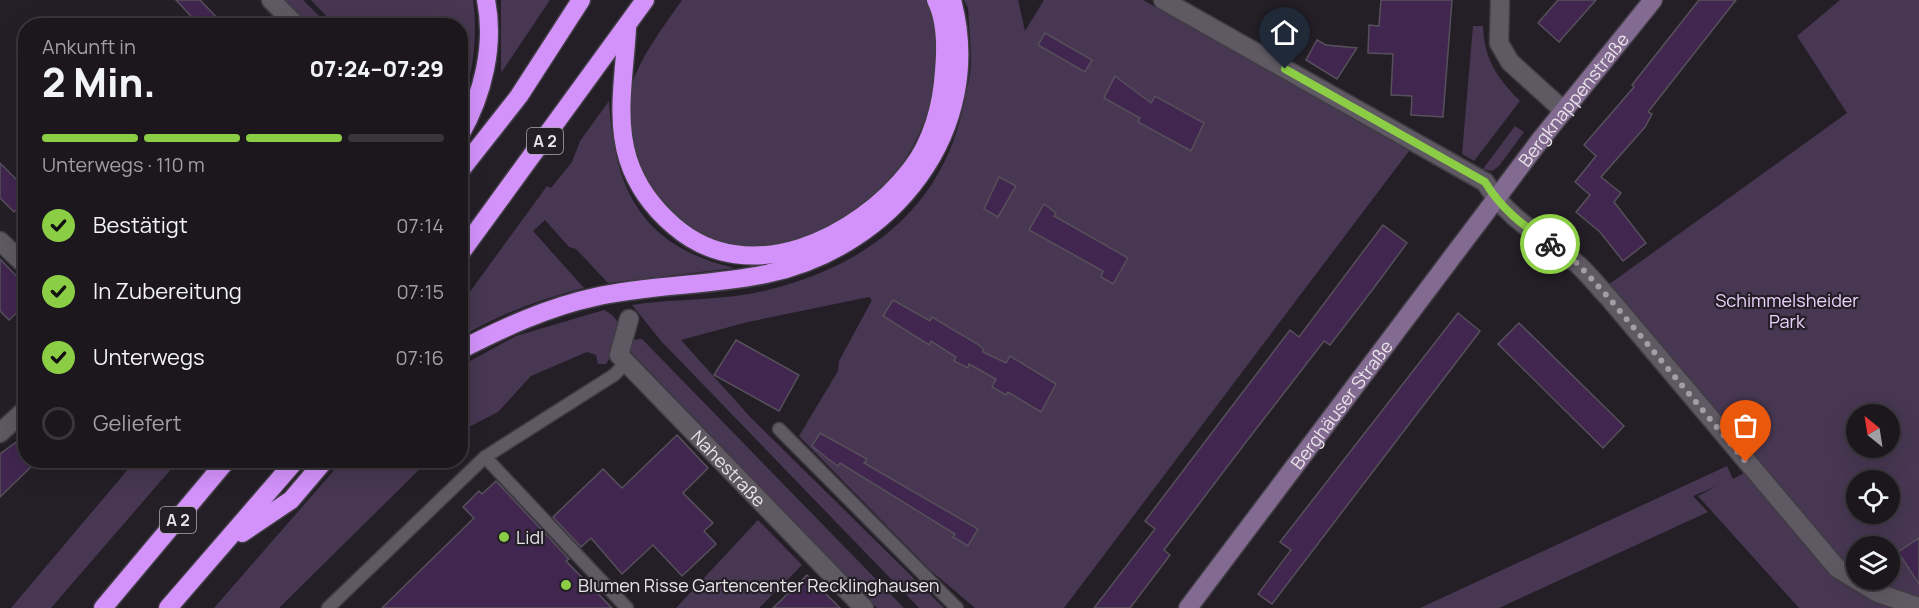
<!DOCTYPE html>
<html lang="de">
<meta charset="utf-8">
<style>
:root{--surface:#1b171d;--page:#28242a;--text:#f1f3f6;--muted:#a09fa4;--line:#39363b;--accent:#8bce46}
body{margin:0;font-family:Manrope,sans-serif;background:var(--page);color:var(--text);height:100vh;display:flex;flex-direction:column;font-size:22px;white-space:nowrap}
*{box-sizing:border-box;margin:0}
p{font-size:20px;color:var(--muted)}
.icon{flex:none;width:33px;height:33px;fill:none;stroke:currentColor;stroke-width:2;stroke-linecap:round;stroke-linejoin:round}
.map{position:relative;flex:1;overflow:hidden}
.sheet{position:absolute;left:18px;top:18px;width:450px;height:450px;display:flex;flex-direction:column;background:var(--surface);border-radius:24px;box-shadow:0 6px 24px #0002,0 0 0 2px var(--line)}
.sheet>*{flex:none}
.needle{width:39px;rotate:330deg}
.controls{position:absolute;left:1846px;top:404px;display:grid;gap:12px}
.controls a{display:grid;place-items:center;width:54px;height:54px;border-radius:50%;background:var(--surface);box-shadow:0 6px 24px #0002,0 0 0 2px var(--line);font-size:30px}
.pin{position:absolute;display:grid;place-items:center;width:51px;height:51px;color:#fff;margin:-62px -26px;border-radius:50% 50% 50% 0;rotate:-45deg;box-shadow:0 0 6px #0007}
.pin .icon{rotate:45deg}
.courier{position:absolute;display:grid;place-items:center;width:60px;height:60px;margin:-30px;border:4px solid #8bce46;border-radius:50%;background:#fff;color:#222;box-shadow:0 2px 8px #0007}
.headline em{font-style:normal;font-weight:800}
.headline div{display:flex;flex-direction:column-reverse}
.headline{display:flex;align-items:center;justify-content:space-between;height:102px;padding:0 24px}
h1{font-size:39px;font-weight:800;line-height:45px}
.bar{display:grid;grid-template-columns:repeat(4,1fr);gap:9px 6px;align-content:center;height:72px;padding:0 24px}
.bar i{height:8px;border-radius:4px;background:var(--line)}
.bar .active{background:var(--accent)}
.bar p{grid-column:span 4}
ol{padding:0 24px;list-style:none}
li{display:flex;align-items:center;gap:18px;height:66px}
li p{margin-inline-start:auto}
li .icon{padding:6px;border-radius:50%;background:var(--accent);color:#111;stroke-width:4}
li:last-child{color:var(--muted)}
li i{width:33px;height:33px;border:3px solid var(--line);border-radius:50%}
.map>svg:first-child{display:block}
</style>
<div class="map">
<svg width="1919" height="608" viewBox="0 0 1919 608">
<rect width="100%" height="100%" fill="#241f27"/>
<g fill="#473752" fill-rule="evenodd">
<path d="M281,0h22l25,25h-22z"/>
<path d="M311,0h162c5,36 0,67 -9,102l-3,-2 -1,-74 -125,-1z"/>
<path d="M501,0h49l-49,73z"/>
<path d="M682,0h246c29,94 -22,199 -114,235 -9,4 -19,10 -29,11 -77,14 -146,-43 -153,-118 -2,-15 -3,-31 1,-46 8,-26 33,-59 49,-82z"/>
<path d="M964,0h54l7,31 19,-31h99l266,151 -345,457h-89l-45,-38 -131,-134 39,-65 1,-10 33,-61 -3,-3 -121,25 -67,18 71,79 192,189h-25l-258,-267 -29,-36c44,-7 89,-4 132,-14 101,-24 179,-82 200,-188 2,-13 7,-27 7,-41 0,-18 -2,-36 -3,-54z"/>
<path d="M1840,0h79v608h-120l-101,-112 19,-10 -24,10 15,16 -209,96h-79l307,-142 6,13 18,-10 -150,-179 246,-177 -50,-77zM1857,414h33v33h-33zM1857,480h33v33h-33zM1857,546h33v33h-33z"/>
<path d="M1473,26h10c1,33 14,52 37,75l-46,60 -12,-7z"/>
<path d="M609,101c5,89 33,145 125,167l-126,15 -32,-34 -7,-2 -24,-27 -12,11 51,57c-44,11 -84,26 -123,49v-33l86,-118 4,2 21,-26 8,-21z"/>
<path d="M1515,126l9,6 -25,34 -7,5 -9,-2z"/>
<path d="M604,310c27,14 15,34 2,54h-8l-2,-9 -9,-3 -56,24 -33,36 -37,19v-65l55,-30z"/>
<path d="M642,339l262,269h-27l-251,-261 2,-7z"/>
<path d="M343,460l85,1 -149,147h-65z"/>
<path d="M135,461h43l-127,147h-40z"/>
<path d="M758,520l44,45 -43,43h-83z"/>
</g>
<g fill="#412650" stroke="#56505a" stroke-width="1.5">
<path d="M176,0h24l25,26h-25z"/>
<path d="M1381,0h71l-9,117 -32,-2 1,-19 -21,-1 2,-41 -25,-1 1,-28 10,1z"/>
<path d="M1558,0h38l-37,42 -21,-19z"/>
<path d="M1699,0h37l-88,112 4,2 -7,13 -44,50 20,16 -7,9 32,41 -23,18 -23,-29 -24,-20 14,-17 -15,-13 21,-26 -12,-11 50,-58 -2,-2z"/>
<path d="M1045,33l47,27 -7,12 -47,-27z"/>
<path d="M1317,40l9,5 31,3 -20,31 -31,-19z"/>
<path d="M1115,76l36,27 4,-7 49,27 -13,28 -53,-29 2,-4 -36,-20z"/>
<path d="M0,163l26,26v12l-12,11 -14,-14z"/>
<path d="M999,177l17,9 -18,31 -14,-8z"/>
<path d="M1044,204l12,9 -2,3 74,42 -15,26 -12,-7 2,-6 -74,-41z"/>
<path d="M1383,225l24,18 -34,46 -43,56 -6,-4 -78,101 -82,108 6,5 -40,53h-36l61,-79 -10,-8 75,-99 70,-92 9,7z"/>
<path d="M0,259l26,27v18l-17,16 -9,-9z"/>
<path d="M893,300l37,21 2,-4 47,28 4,4v3l23,11 4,-7 46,28 -15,28 -33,-20 -2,3 -14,-8 4,-8 -27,-15 -1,4 -14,-7 2,-4 -25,-16 -2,4 -46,-29z"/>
<path d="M1458,313l22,18 -208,273 -14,-10 33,-44 -11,-8z"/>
<path d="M1519,323l105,103 -21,22 -105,-104z"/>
<path d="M736,340l63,35 -20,36 -65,-36z"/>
<path d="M820,433l47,26 -3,4 114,66 -10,17 -15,-9 2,-3 -115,-71 -2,3 -11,-8 -15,-12z"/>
<path d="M26,435v25h12l-38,37v-43z"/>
<path d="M677,435l31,33 -25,25 30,30 -9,8 12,13 -34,32 -29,-31 -31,29 -31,-36 -10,9 -28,-30 50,-48 19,19z"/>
<path d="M496,481l73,78 -3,2 46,47h-230l92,-90 -11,-11 16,-16 3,3z"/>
<path d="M1919,538v46l-21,-32z"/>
<path d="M807,575l33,33h-67z"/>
</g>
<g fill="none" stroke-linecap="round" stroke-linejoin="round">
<g stroke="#413d44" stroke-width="15">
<g id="lane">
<path d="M779,429l178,179"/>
<path d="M485,457l142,151"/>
<path d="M328,608l157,-151 129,-82 12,-12"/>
</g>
</g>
<g stroke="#413d44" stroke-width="21">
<g id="street">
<path d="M271,0l26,26"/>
<path d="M1163,0l322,182c25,40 57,53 91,81 12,10 22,24 33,35l228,270 41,25 41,14"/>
<path d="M1500,0l-1,43 11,19 54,49"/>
<path d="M0,241l26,25"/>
<path id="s1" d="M629,319l-10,36 245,253"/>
<path d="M0,433l26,-24"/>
</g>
</g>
<g stroke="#413d44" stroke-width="21">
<g id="secondary">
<path id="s2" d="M1188,608l353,-469 112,-139"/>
</g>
</g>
<g stroke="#413d44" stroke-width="21">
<g id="highway">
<path d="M627,28c-2,42 -12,90 1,131 8,25 25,49 46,67 75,65 184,12 237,-57 21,-27 31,-64 33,-98 2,-22 2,-51 -8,-71"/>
<path d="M460,135c23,-40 35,-90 26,-135"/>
<path d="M460,171l59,-75 62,-96"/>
<path d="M460,254l185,-254"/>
<path d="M460,350c43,-22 88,-43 135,-53 56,-13 115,-11 171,-23 126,-26 221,-144 186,-274"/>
<path d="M242,533l49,-33 34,-40"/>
<path d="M103,608l124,-148"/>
<path d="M168,608l128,-148"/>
</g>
</g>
<use href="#lane" stroke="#5f5963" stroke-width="12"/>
<use href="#street" stroke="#5f5963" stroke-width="18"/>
<use href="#secondary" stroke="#826a90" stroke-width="18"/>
<use href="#highway" stroke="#d392fa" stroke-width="18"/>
</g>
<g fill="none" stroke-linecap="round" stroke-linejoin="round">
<path stroke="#a39ea5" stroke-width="6" stroke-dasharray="0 10.8" d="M1550,244l28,20 31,34 137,164"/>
<path stroke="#8bce46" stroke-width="8" d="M1285,69l200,113c17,28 39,44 65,62"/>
</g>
<g fill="#8bce46" stroke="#241f27" stroke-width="2">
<circle cx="504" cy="537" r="6"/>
<circle cx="566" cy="585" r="6"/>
</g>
<g text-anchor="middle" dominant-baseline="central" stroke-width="4.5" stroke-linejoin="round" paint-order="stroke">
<g fill="#241f27" stroke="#aca8af" stroke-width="1.5">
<rect x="527" y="128" width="36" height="26" rx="4.5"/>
<rect x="160" y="507" width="36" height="26" rx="4.5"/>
</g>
<g font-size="16" font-weight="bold" fill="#e7e3e9">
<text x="545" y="141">A 2</text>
<text x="178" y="520">A 2</text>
</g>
<g font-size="18" fill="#e7e3e9" stroke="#241f27">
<text stroke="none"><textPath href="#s2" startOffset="638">Bergknappenstraße</textPath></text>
<text stroke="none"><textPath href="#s2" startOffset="255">Berghäuser Straße</textPath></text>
<text stroke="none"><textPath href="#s1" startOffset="195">Nahestraße</textPath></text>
</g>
<g font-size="18" fill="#ecd1fd" stroke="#241f27">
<text x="1787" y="300">Schimmelsheider<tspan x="1787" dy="21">Park</tspan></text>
</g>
<g font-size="18" fill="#e7e3e9" stroke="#241f27" text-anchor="start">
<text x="516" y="537">Lidl</text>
<text x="578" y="585">Blumen Risse Gartencenter Recklinghausen</text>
</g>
</g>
</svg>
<div class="controls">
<a><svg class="needle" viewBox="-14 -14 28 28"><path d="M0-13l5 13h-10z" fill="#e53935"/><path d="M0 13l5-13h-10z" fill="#a09fa4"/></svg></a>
<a><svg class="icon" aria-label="locate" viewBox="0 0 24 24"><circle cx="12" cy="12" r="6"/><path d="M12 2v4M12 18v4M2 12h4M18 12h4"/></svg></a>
<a><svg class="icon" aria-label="layers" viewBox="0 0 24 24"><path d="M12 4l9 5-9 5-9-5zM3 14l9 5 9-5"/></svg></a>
</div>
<div class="pin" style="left:1746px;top:462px;background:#ea580c"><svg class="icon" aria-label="bag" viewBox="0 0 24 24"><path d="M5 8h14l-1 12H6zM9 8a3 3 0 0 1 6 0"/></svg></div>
<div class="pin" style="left:1285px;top:69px;background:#1f2937"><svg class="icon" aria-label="home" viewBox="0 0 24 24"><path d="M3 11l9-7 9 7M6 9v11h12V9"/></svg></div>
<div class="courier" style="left:1550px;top:244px"><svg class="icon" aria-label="bike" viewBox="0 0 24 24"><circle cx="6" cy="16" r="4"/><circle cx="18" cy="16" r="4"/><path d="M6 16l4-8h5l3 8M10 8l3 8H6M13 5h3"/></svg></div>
<section class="sheet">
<div class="headline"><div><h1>2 Min.</h1><p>Ankunft in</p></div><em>07:24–07:29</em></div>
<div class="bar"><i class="active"></i><i class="active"></i><i class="active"></i><i></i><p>Unterwegs · 110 m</p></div>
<ol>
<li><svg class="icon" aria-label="check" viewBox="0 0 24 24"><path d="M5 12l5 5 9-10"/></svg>Bestätigt<p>07:14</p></li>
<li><svg class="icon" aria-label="check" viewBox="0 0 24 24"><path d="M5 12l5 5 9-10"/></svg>In Zubereitung<p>07:15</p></li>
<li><svg class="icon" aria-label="check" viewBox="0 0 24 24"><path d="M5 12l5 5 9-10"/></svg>Unterwegs<p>07:16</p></li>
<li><i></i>Geliefert</li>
</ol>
</section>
</div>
